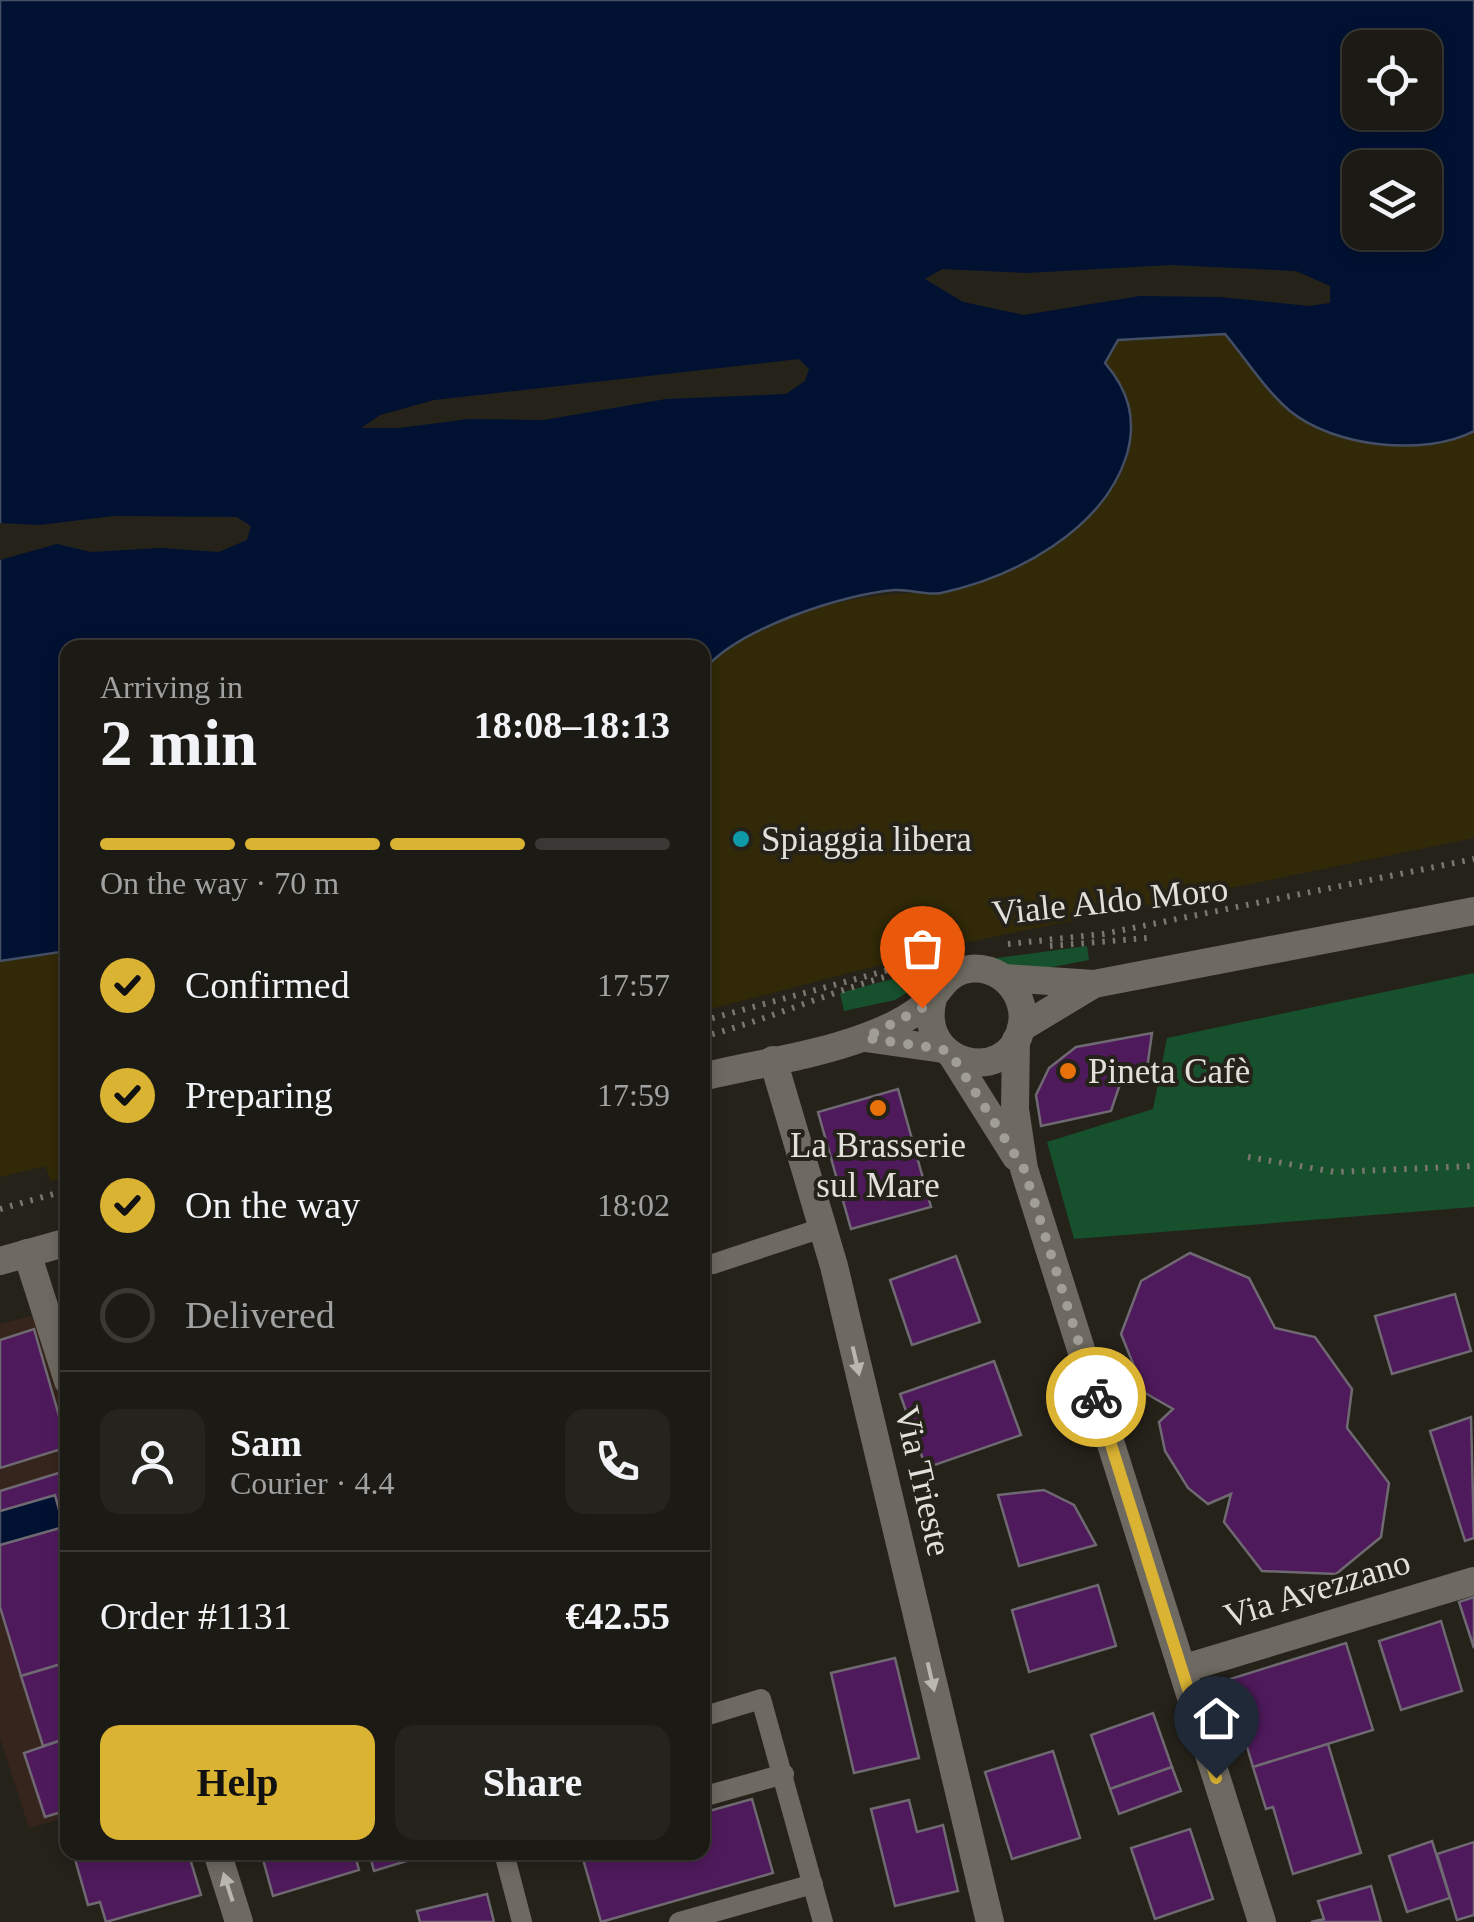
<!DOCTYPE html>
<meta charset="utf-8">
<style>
:root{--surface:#1c1a14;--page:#25231d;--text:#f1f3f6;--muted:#a0a1a0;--line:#3a3834;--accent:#dab333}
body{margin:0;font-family:"Times New Roman",serif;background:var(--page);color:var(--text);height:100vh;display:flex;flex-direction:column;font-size:38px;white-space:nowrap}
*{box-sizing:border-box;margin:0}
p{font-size:32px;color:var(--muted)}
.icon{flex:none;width:55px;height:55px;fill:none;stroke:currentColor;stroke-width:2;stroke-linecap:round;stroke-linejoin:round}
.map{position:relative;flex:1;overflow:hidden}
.sheet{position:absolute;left:60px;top:640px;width:650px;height:1220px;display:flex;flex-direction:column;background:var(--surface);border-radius:20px;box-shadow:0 5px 15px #0003,0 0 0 2px var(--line)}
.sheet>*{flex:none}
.controls{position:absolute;left:1342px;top:30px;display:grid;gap:20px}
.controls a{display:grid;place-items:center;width:100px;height:100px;border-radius:20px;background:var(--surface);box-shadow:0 5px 15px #0003,0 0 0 2px var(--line);font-size:50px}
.pin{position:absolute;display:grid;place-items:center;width:85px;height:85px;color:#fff;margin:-102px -42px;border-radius:50% 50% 50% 0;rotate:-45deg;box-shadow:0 0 10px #0007}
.pin .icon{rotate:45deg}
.courier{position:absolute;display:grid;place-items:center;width:100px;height:100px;margin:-50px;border:8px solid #dab333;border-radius:50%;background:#fff;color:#222;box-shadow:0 2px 12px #0007}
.head em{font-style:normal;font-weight:700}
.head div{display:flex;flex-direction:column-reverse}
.head{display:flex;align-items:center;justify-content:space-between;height:170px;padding:0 40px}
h1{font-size:65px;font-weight:700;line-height:75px}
.bar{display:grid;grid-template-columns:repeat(4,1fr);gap:15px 10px;align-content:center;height:120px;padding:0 40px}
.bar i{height:12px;border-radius:8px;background:var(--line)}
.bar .current{background:var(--accent)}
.bar p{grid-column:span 4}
.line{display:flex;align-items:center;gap:25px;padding:0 40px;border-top:2px solid var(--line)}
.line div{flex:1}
.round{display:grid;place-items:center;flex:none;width:105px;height:105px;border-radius:20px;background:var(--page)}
ol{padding:0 40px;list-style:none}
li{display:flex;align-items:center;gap:30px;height:110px}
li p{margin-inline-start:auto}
li .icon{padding:10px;border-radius:50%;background:var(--accent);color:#111;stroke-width:4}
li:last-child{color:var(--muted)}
li i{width:55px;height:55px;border:5px solid var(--line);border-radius:50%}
.primary-button{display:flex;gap:20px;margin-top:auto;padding:20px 40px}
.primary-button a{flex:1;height:115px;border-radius:20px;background:var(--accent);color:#111;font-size:40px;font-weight:700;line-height:115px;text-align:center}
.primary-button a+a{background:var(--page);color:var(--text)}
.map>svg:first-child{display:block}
</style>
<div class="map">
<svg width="1474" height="1922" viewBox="0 0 1474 1922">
<rect width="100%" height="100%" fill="#25221a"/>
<path fill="#36251c" d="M38,1314l29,99v404l-38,11 -29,-90v-414z"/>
<g fill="#16502d">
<path d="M1087,946l2,14 -58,11 -93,2 -43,27 -51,11 -4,-18 104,-28z"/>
<path d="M1474,973v234l-400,32 -27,-97 106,-33 14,-71z"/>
</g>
<g fill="#312907">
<path d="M1225,334c21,24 41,57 65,77 44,36 134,46 184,20v407l-506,104 -265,69v-340c44,-55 167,-83 234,-77l168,-231 12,-23z"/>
<path d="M67,951v226l-16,4 -6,-15 -45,11v-216z"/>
</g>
<g fill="#001132" stroke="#444f65" stroke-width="2.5" fill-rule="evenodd">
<path d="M0,0h1474v431c-50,26 -140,16 -184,-20 -24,-20 -44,-52 -65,-77l-107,6 -13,23c23,27 32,55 22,91 -23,76 -112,123 -186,139 -15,3 -31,-4 -46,-3 -53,4 -158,39 -192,81l-1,-23h-634l-1,303 -67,10zM1360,48h65v64h-65zM1360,168h65v64h-65z"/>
<path d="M55,1495l9,32 -64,18v-34z"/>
</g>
<g fill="#25221a">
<path d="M1171,265l125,6 34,15v17l-21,3 -90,-9 -79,-1 -116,19 -61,-13 -38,-23 17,-10 85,4z"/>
<path d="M799,359l10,10 -4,12 -19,13 -120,5 -122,21 -75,-1 -70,9h-38l19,-13 54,-15z"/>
<path d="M114,516l123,1 14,9 -4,14 -28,12 -58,-4 -70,4 -34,-8 -57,16v-37l39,2z"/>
</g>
<g fill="#4f1a5c" stroke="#6f6971" stroke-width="2.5">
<path d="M1152,1033l-6,43 -26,8 -9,27 -70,15 -5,-31 13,-27 27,-21z"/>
<path d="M898,1089l33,118 -80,22 -33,-117z"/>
<path d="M1190,1253l59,25 26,50 40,9 37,52 -5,39 42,55 -8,54 -45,37 -74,-3 -38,-49 7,-28 -23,10 -20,-16 -23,-37 -6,-29 14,-13 -28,-16 -24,-59 20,-53z"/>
<path d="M956,1256l24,66 -68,23 -22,-65z"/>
<path d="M1455,1294l16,57 -79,23 -17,-58z"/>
<path d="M34,1329l34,118 -68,21v-128z"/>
<path d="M994,1361l27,74 -95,33 -26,-74z"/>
<path d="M1471,1417l3,121 -9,3 -35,-110z"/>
<path d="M65,1471l3,191 -47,14 -21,-69v-62l64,-18 -9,-32 -55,16v-20z"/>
<path d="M1044,1490l30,15 22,40 -77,21 -21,-71z"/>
<path d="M1098,1585l18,61 -87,26 -17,-62z"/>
<path d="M1474,1597v51l-15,-46z"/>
<path d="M1441,1621l21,70 -61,19 -22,-69z"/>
<path d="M1346,1643l27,87 -120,37 -26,-87z"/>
<path d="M895,1658l24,100 -65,15 -23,-100z"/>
<path d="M68,1662v76l-25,8 -22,-70z"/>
<path d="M1153,1713l19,54 -62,22 -19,-54z"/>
<path d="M68,1738v72l-23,7 -21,-64z"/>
<path d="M1328,1744l33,109 -68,21 -20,-67 -7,2 -13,-42z"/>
<path d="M1053,1751l27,87 -68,21 -27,-87z"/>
<path d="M1172,1767l9,24 -62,23 -9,-25z"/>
<path d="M752,1799l21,74 -172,49 -20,-70h121v-39z"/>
<path d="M909,1800l8,32 26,-7 15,66 -63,15 -24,-97z"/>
<path d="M1190,1829l23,70 -58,20 -24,-71z"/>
<path d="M1432,1841l18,57 -43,14 -18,-56z"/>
<path d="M1474,1842v73l-17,5 -20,-66z"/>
<path d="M73,1852h115l13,43 -95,27 -6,-20 -12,3z"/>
<path d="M261,1852h93l5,18 -86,26z"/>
<path d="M369,1852h67l-62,19z"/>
<path d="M1371,1886l10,36h-70l13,-3 -6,-18z"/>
<path d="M487,1894l7,28h-74l-3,-11z"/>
</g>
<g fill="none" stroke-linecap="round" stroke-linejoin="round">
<g stroke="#7a7771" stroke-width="6" stroke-dasharray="2.5 8" stroke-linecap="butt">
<path d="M1008,944l95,-10 371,-75"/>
<path d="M1050,946l97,-8"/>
<path d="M702,1021l216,-59"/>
<path d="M702,1037c73,-19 140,-51 213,-68"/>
<path d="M1248,1157l87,15 139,-6"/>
<path d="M0,1209l68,-19"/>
</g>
<g stroke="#6e6a61" stroke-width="20">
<path d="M713,1264l109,-36"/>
<path d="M702,1717l59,-18 62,223"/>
<path d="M702,1797l82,-23"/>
<path d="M504,1853l18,69"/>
<path d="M679,1922l134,-38"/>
</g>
<g stroke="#6e6a61" stroke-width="28">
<path d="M773,1060l61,206 156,656"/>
<path d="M27,1253l41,128"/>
<path d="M1182,1669l292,-88"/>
<path d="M217,1852l22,70"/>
</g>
<g stroke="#6e6a61" stroke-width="28">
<path d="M1004,978l90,6 380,-73"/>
<path d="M1021,1028l73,-44"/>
<path d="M865,1038l78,11"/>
<path d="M1016,1040l-1,69 9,60 238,753"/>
<path d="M953,1057l63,100"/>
<path d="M702,1077c54,-13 112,-21 163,-40 20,-7 44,-19 60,-32 14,-12 19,-30 39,-35 35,-9 66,25 57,59 -15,58 -106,36 -88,-31"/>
<path d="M0,1261l68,-19"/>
</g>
</g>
<defs><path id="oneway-solid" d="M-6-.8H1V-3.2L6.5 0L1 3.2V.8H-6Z" transform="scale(2.5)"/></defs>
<g fill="#b9b7b0">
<use href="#oneway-solid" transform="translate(856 1361) rotate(77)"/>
<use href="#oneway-solid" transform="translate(931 1677) rotate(77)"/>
<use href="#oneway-solid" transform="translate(228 1887) rotate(-108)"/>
</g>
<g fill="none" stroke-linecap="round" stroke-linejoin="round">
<path stroke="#a09e97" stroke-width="10" stroke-dasharray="0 18" d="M922,1008l-57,30 77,11 11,8 71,112 72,228"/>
<path stroke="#dab333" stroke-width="12" d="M1096,1397l120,381"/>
</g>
<circle fill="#0f9aa8" stroke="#25221a" stroke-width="4" cx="741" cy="839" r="10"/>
<g fill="#e8710a" stroke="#25221a" stroke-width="4">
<circle cx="1068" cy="1071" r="10"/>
<circle cx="878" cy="1108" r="10"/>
</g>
<g text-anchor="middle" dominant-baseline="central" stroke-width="8" stroke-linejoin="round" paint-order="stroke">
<g font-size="35" fill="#e2e0db" stroke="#25221a" text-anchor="start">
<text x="761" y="839">Spiaggia libera</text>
<text x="1088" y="1071">Pineta Cafè</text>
<text x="878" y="1145" text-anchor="middle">La Brasserie<tspan x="878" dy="40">sul Mare</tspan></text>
</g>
<g font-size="35" fill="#e2e0db" stroke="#25221a">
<text transform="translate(1110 901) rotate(-6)">Viale Aldo Moro</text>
<text transform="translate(923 1481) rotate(77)">Via Trieste</text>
<text transform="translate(1317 1589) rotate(-17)">Via Avezzano</text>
</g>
</g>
</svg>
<div class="controls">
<a><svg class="icon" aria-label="locate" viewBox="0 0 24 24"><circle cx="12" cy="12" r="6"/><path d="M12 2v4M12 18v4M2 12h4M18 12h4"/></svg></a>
<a><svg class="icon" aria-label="layers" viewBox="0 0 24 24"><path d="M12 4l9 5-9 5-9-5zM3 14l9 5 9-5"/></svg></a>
</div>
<div class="pin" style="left:922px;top:1008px;background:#ea580c"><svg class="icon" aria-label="bag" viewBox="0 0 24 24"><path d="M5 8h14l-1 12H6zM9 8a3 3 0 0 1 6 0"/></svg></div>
<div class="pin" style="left:1216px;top:1778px;background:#1f2937"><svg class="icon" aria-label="home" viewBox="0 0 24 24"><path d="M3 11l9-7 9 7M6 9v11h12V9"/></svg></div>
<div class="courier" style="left:1096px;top:1397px"><svg class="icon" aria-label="bike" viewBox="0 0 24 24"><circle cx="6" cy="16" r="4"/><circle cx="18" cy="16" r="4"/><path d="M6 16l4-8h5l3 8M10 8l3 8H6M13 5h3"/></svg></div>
<section class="sheet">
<div class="head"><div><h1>2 min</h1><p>Arriving in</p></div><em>18:08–18:13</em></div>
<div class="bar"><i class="current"></i><i class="current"></i><i class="current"></i><i></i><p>On the way · 70 m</p></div>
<ol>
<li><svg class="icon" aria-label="check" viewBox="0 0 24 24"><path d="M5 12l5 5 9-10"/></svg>Confirmed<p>17:57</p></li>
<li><svg class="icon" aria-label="check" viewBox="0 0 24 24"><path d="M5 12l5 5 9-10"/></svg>Preparing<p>17:59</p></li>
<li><svg class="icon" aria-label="check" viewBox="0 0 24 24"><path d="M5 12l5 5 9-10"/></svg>On the way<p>18:02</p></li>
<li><i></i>Delivered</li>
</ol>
<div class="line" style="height:180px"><a class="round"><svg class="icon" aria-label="person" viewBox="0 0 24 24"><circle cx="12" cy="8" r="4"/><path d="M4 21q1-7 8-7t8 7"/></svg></a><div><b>Sam</b><p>Courier · 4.4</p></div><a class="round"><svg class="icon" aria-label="phone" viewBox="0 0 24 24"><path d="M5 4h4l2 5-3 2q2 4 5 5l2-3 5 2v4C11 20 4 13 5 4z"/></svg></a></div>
<div class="line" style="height:130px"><div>Order #1131</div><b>€42.55</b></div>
<div class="primary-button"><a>Help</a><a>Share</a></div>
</section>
</div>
